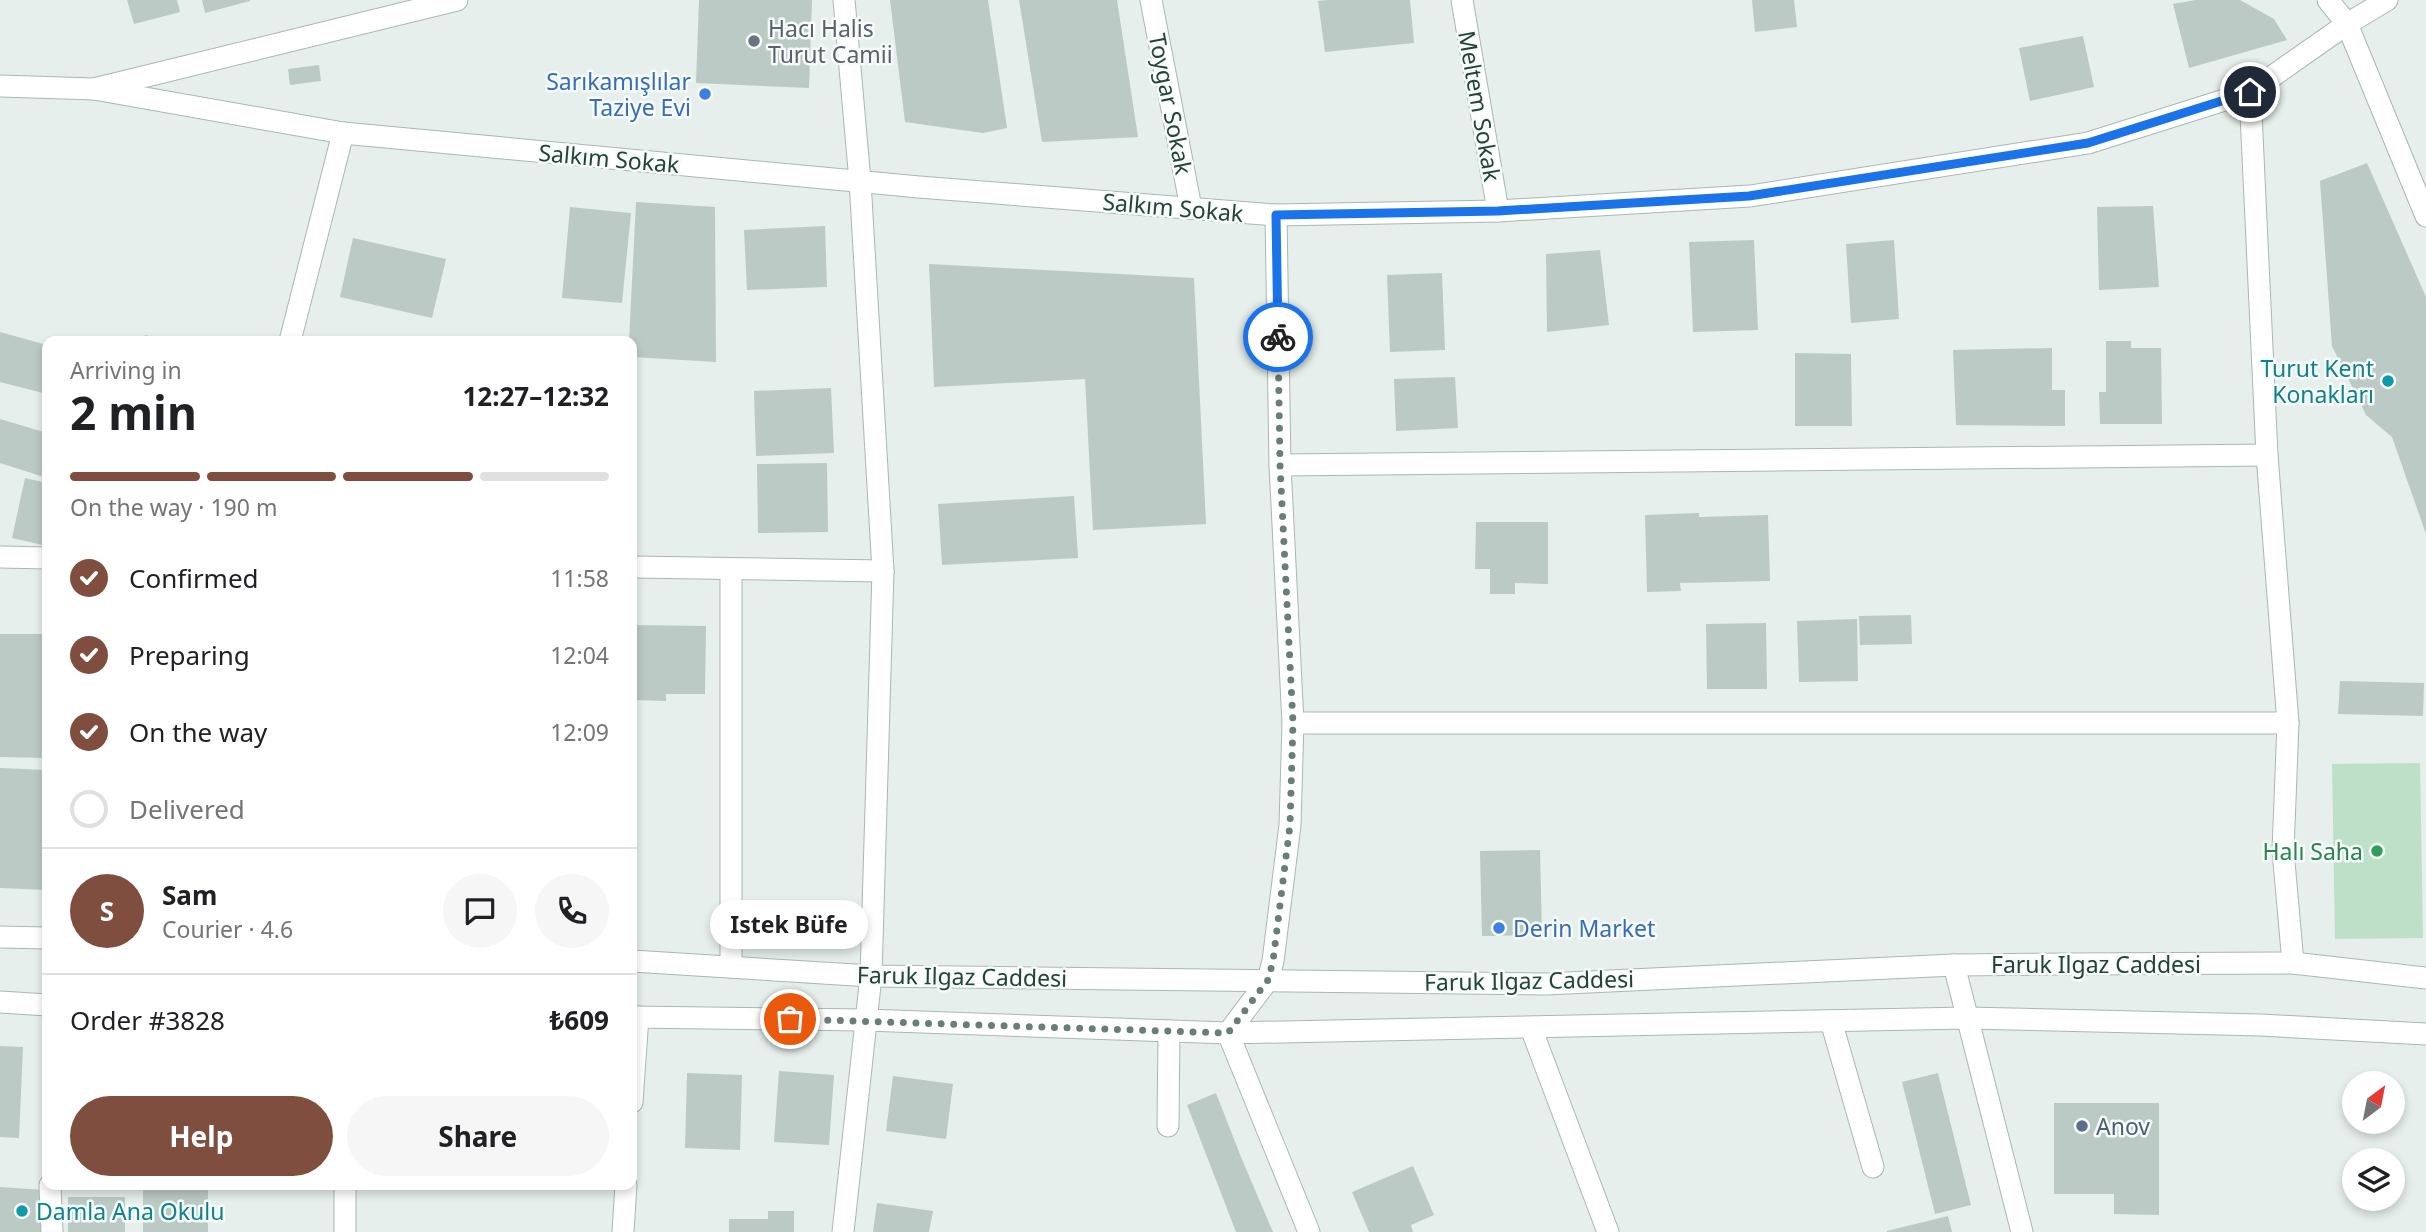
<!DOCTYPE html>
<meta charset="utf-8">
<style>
:root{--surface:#fff;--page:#f6f6f6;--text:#202124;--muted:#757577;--line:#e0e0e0;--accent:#7f4e3f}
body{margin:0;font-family:"Noto Sans",sans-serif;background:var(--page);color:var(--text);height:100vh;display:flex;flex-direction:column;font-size:26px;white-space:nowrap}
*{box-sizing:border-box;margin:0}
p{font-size:23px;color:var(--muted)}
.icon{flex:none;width:38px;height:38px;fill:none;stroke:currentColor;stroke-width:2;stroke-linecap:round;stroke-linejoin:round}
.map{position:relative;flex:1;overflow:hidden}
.panel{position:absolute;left:42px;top:336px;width:595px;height:854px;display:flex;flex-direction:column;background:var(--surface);border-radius:14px;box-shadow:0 4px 10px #0003}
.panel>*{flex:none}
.needle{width:46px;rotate:32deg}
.fabs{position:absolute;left:2342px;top:1071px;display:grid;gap:14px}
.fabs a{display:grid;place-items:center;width:63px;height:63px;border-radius:50%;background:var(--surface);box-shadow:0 4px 10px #0003;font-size:35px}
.pin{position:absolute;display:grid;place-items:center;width:60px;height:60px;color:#fff;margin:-30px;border:4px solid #fff;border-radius:50%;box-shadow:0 2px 7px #0007}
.courier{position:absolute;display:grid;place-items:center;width:70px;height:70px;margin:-35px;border:5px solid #1a73e8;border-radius:50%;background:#fff;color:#222;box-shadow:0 2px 9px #0007}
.bubble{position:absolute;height:49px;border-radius:24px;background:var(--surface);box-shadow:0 4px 10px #0003;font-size:23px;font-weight:700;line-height:49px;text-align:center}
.head em{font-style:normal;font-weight:700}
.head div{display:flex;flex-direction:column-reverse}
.head{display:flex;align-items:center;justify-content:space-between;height:119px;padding:0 28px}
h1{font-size:46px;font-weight:700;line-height:52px}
.bar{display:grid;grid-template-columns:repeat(4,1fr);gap:10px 7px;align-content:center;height:84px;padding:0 28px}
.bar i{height:9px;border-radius:5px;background:var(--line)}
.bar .active{background:var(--accent)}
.bar p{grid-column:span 4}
.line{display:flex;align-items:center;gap:18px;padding:0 28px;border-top:2px solid var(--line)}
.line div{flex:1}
.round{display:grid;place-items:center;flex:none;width:74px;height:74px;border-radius:37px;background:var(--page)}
ol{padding:0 28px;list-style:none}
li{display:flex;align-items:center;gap:21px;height:77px}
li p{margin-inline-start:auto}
li .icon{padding:7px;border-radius:50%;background:var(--accent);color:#fff;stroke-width:4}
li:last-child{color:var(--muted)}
li i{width:38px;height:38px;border:4px solid var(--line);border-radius:50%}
.cta{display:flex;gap:14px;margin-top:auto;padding:14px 28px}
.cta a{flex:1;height:80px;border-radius:42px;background:var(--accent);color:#fff;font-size:28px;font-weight:700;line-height:80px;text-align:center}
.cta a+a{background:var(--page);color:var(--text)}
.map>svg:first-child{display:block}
</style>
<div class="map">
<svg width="2426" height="1232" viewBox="0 0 2426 1232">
<rect width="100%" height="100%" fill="#e6efeb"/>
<path fill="#bfe0c8" d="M2420,763l3,175 -88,1 -3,-175z"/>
<g fill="#bbcac4">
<path d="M127,0h50l3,12 -46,12z"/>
<path d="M202,0h48v1l-45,12z"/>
<path d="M699,0h113l-3,88 -113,-5z"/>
<path d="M890,0h98l19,128 -24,5 -78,-11z"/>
<path d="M1019,0h98l21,137 -96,5z"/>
<path d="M1327,0h83l4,43 -89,9 -7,-51z"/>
<path d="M1752,0h42l3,27 -42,5z"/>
<path d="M2196,0h44l34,19 13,21 -98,28 -16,-64z"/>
<path d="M2083,36l11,51 -64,14 -11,-53z"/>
<path d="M319,65l2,16 -31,4 -2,-16z"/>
<path d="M2367,163l59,134v237l-34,-97 -26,-22 -34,-69 -12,-165z"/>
<path d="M636,202l79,5 1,155 -84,-5v-16h-3z"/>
<path d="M2153,206l6,81 -60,3 -2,-83z"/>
<path d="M570,207l61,6 -9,90 -60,-5z"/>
<path d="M825,226l2,61 -80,3 -3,-60z"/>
<path d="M353,238l93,21 -14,59 -92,-21z"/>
<path d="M1754,240l4,90 -65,2 -4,-90z"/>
<path d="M1894,240l5,79 -48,4 -5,-79z"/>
<path d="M1600,250l9,75 -62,7 -1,-78z"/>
<path d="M929,264l265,14 12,246 -113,6 -8,-151 -151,8z"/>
<path d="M1442,273l3,77 -55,2 -3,-77z"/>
<path d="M0,332l47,13v49l-47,-12z"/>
<path d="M145,335l21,5v1h-23z"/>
<path d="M2106,341h25v7h30l1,76h-62l-1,-32h7z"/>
<path d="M2052,348v42h13v36l-109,-1 -3,-75z"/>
<path d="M1795,353l56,1 1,72h-57z"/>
<path d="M1455,377l3,51 -62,3 -2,-52z"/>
<path d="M831,388l3,65 -78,3 -2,-65z"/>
<path d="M0,419l47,14v45l-47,-15z"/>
<path d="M827,463l1,69 -70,1 -1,-69z"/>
<path d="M25,478l22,5v63l-35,-8z"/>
<path d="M1074,496l4,62 -136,7 -4,-61z"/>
<path d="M1699,513v4l69,-2 2,66 -90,2 1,8 -34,1 -2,-77z"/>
<path d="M1476,522h72v62l-33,-1v11h-25v-25h-15z"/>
<path d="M1911,615l1,29 -52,1 -1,-29z"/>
<path d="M1857,619l1,62 -59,1 -2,-61z"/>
<path d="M1766,623l1,66h-60l-1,-65z"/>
<path d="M632,625l74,1 -1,68h-39v7l-34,-1z"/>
<path d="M0,634h46v124l-46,-1z"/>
<path d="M2340,681l84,2 -1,33 -85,-2z"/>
<path d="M0,768l47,2v120l-47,-2z"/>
<path d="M1540,850l2,85 -60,1 -2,-85z"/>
<path d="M0,1046l23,1 -4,91 -19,-1z"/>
<path d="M779,1071l55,4 -5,70 -55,-3z"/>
<path d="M687,1073l55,2 -2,75 -55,-2z"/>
<path d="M1938,1073l33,132 -36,9 -33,-132z"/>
<path d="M893,1076l60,8 -7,55 -60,-8z"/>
<path d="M1216,1093l25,64 32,75h-37l-49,-127z"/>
<path d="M2054,1103h105v112l-45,-1v-20h-60z"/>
<path d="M1413,1166l21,49 -23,10 2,7h-44l-17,-40z"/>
<rect x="143" y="1185" width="65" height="47"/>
<path d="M0,1187l45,3 -2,42h-43z"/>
<rect x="68" y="1197" width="57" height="35"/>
<path d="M877,1203l56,8 -4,21h-56z"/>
<path d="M768,1211h26v21h-65v-13h39z"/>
<path d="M1948,1216l4,16h-65v-1z"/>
</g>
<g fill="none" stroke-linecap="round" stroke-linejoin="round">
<g stroke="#a8b8b2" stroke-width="23">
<g id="minor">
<path d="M1151,0l40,208"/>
<path d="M1462,0l36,211"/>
<path d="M2328,0l19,24 79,192"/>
<path d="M0,86l94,3 363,-89"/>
<path d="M94,89l249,44 576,54 357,28 222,-4 252,-15 338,-53 162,-51 97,-68 40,-24"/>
<path d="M2250,92l17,363 21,268 -5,128 10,112"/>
<path d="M1276,215l4,250 13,258 -3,102 -17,136 -5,19 -40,53 81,199"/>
<path d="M290,341l53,-208"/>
<path d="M1280,465l987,-10"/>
<path d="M0,557l47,1"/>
<path d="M632,567l251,4"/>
<path d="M1293,723h995"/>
<path d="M0,937l47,1"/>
<path d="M632,961l239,15 675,8 408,-19 112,-1 227,-1 133,15"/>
<path d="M1954,965l68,267"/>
<path d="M731,967v-398"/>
<path d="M0,1002l47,3"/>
<path d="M632,1017l234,3 362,13 739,-15 294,7 165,9"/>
<path d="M1831,1021l42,146"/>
<path d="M1531,1028l77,204"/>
<path d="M632,1102l6,-85"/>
<path d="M1168,1126l1,-95"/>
<path d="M50,1185l2,47"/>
<path d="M345,1185v47"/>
<path d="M623,1232l3,-47"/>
<path d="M843,1232l28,-256 12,-405 -23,-390 -16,-181"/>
</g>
</g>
<use href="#minor" stroke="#fff" stroke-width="21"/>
</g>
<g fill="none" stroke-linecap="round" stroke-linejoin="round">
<path stroke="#687f78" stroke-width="7" stroke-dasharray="0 12.6" d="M790,1019l438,14 40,-53 5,-19 17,-136 3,-102 -13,-258 -2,-128"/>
<path stroke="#1a73e8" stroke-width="9" d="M1278,337l-2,-122 222,-4 251,-15 339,-53 162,-51"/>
</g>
<circle fill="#6b7280" stroke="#f7fbf9" stroke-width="2.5" cx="754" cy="41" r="7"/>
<g fill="#3f7fe0" stroke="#f7fbf9" stroke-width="2.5">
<circle cx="705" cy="94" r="7"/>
<circle cx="1499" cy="928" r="7"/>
</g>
<g fill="#0f9aa8" stroke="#f7fbf9" stroke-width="2.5">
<circle cx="2388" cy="381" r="7"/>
<circle cx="22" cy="1211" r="7"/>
</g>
<circle fill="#2e9e5b" stroke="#f7fbf9" stroke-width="2.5" cx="2377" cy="851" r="7"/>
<circle fill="#5c6f8a" stroke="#f7fbf9" stroke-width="2.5" cx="2082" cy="1126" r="7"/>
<g text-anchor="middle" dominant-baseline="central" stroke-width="5" stroke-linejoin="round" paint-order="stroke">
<g font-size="23" fill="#5b616d" stroke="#f7fbf9" text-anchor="start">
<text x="768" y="28">Hacı Halis<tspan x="768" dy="26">Turut Camii</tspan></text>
</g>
<g font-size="23" fill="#366cbe" stroke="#f7fbf9" text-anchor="end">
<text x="691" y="81">Sarıkamışlılar<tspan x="691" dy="26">Taziye Evi</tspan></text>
<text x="1513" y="928" text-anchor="start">Derin Market</text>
</g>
<g font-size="23" fill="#24423a" stroke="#f7fbf9">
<text transform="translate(1171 104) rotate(79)">Toygar Sokak</text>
<text transform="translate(1480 106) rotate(80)">Meltem Sokak</text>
<text transform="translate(609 158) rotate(5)">Salkım Sokak</text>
<text transform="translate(1173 207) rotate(5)">Salkım Sokak</text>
<text x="2096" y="964">Faruk Ilgaz Caddesi</text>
<text transform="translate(962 976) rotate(1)">Faruk Ilgaz Caddesi</text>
<text transform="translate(1529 980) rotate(-1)">Faruk Ilgaz Caddesi</text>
</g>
<g font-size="23" fill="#0d838f" stroke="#f7fbf9" text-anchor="end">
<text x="2374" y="368">Turut Kent<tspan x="2374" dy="26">Konakları</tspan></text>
<text x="36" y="1211" text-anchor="start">Damla Ana Okulu</text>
</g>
<g font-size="23" fill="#27864d" stroke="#f7fbf9" text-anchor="end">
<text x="2363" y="851">Halı Saha</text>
</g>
<g font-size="23" fill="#4e5e75" stroke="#f7fbf9" text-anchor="start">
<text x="2096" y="1126">Anov</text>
</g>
</g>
</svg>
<div class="fabs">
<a><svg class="needle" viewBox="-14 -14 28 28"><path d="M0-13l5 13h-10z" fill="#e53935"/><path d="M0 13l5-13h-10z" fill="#757577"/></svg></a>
<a><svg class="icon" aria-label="layers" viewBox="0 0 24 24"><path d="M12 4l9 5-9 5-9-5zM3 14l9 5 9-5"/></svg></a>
</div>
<div class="pin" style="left:790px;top:1019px;background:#ea580c"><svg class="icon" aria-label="bag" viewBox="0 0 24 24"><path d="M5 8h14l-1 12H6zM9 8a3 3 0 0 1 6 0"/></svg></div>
<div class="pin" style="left:2250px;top:92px;background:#1f2937"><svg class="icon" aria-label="home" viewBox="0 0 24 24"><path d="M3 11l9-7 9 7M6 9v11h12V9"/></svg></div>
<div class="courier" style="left:1278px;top:337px"><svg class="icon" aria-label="bike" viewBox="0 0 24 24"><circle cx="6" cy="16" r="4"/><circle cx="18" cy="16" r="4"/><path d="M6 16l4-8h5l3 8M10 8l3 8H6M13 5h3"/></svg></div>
<div class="bubble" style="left:710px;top:900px;width:158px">Istek Büfe</div>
<section class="panel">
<div class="head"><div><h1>2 min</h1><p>Arriving in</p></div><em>12:27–12:32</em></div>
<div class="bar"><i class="active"></i><i class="active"></i><i class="active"></i><i></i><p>On the way · 190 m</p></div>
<ol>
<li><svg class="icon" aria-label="check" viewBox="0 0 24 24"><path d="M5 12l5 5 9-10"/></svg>Confirmed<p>11:58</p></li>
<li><svg class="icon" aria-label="check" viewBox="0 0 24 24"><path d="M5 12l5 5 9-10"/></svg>Preparing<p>12:04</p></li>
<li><svg class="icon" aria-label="check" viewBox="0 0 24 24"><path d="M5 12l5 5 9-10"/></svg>On the way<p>12:09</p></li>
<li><i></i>Delivered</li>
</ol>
<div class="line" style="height:126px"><b class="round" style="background:var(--accent);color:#fff">S</b><div><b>Sam</b><p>Courier · 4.6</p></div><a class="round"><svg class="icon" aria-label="chat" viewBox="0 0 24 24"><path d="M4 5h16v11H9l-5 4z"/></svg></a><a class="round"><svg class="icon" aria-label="phone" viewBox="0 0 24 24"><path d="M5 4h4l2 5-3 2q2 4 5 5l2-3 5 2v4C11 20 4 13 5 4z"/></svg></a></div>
<div class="line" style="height:91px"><div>Order #3828</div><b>₺609</b></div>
<div class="cta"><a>Help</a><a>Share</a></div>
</section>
</div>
